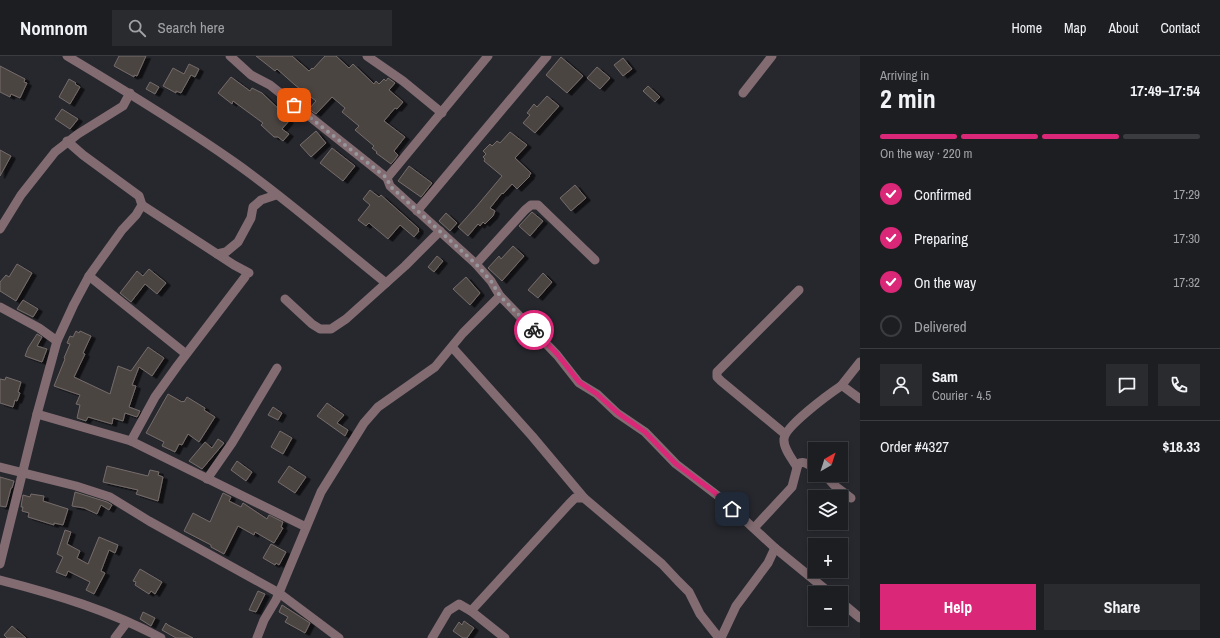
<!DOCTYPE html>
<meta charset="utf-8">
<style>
:root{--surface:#1d1e22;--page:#2a2b2f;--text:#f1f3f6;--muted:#a0a2a5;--line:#3b3c40;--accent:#db2777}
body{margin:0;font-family:"Archivo Narrow",sans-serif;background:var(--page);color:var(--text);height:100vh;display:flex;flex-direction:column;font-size:15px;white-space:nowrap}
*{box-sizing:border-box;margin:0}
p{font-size:13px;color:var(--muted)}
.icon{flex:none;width:22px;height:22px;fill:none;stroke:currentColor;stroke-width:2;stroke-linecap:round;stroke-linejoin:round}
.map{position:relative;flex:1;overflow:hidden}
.side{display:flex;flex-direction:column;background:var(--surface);width:360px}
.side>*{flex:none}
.needle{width:26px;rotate:39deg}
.buttons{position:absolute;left:808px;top:386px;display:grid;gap:8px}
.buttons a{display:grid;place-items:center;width:40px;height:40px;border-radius:0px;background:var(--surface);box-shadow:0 2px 6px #0003,0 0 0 1px var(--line);font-size:20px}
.pin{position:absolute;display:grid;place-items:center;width:34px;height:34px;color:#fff;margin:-17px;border-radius:8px;box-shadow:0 2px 6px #0006}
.courier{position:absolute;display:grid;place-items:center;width:40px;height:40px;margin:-20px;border:3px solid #db2777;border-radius:50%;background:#fff;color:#222;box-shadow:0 1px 5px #0007}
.headline em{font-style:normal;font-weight:800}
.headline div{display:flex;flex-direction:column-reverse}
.headline{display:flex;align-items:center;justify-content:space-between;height:68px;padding:0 20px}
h1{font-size:26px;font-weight:800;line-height:30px}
.bar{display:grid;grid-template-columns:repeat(4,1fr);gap:6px 4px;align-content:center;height:48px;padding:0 20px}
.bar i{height:5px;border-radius:3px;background:var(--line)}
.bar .current{background:var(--accent)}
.bar p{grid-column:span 4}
.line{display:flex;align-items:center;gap:10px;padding:0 20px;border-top:1px solid var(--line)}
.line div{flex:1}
.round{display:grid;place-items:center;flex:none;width:42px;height:42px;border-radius:0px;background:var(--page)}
ol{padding:0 20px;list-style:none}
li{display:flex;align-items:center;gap:12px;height:44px}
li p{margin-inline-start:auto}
li .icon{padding:4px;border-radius:50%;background:var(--accent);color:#fff;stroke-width:4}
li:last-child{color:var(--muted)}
li i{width:22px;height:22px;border:2px solid var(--line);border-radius:50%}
.primary-button{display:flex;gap:8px;margin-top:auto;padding:8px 20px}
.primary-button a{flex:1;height:46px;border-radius:0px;background:var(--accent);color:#fff;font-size:16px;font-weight:800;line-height:46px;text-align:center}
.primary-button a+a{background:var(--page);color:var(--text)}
header{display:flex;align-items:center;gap:24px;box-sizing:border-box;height:56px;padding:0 20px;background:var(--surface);border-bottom:1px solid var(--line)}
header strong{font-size:19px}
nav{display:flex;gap:22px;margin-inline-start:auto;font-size:14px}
.search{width:280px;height:36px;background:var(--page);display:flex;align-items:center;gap:10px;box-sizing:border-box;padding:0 14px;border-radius:0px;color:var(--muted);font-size:15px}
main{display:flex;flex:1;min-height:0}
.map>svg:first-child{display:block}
</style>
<header>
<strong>Nomnom</strong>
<div class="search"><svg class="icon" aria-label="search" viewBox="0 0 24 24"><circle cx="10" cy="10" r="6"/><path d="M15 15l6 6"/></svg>Search here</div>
<nav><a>Home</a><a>Map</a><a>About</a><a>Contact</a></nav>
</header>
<main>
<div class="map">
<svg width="860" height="582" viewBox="0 0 860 582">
<defs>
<filter id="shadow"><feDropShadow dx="4.5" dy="2.5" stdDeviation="0" flood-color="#0009"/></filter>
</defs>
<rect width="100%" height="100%" fill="#27282e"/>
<g fill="#4c4442" stroke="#756c6a" filter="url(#shadow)">
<path d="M119,0h27l-9,20 -3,-1v2l-20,-11z"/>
<path d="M256,0h36l17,15 3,-3 1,1 12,-13h11l13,12 4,-4 21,20 2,-3 3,3 5,-5 2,2 2,-3 7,5 -6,7 14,12 -6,7 -2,-1 -11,13 21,16 -11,14 4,4 -2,3 -5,6 -15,-11 1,-1 -5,-4 2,-2 -19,-16 4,-4 -17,-14 3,-4 -13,-11 -16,17 -7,-5 7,-8 -21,-16 -18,-16 -2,2z"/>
<path d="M561,1l22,19 -16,17 -21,-18z"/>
<path d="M623,2l9,11 -9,7 -9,-11z"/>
<path d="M189,8l10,5 -4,8 -4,-2 -10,18 -5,-2v2l-13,-7 10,-18 11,6z"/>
<path d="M0,10l25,13 -1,3 3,1 -7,15 -9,-4 -1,3 -10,-5z"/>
<path d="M597,11l13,11 -10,11 -13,-11z"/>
<path d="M231,21l19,14 2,-3 10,5 21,20 -1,1 7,7 -7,8 7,5 -6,7 -5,-4h-4l-13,-12 2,-2 -30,-22 -1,3 -14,-11z"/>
<path d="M69,23l7,4 -1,1 5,3 -10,17 -11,-7z"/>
<path d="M150,26l9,5 -4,7 -9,-5z"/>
<path d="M648,30l12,11 -5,5 -12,-11z"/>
<path d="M547,40l12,10 -24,27 -12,-10 7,-8 -3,-2 7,-9 3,3z"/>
<path d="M62,53l16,10 -8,10 -15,-10z"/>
<path d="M316,75l10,12 -15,14 -11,-12z"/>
<path d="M510,76l17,13 -12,13 16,15 -2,3h1l-13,13 -5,-5 -9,10 -1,-1 -12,15 5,3 -2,5 -8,8 -2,-2 -3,4 -2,-2 -10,12 -10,-9 18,-20 26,-31 -18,-15 1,-2 -2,-2 3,-3 -3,-3 7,-7 2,2 5,-5 3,2z"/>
<path d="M332,92l23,18 -12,15 -23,-18z"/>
<path d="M0,94l11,6 -11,20z"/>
<path d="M409,110l23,17 -11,14 -23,-16z"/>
<path d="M575,129l11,13 -15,13 -11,-13z"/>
<path d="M370,134l9,7 2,-2 38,34 -1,1 1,1 -5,6 -14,-12 -12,14 -19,-16 -3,3 -8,-6 12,-15 -7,-6z"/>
<path d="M532,156l11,9 -13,15 -11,-10z"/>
<path d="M446,157l11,10 -7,8 -11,-10z"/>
<path d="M513,190l11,10 -22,25 -14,-13 11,-12 2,3z"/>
<path d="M437,200l6,5 -9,11 -6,-5z"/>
<path d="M17,208l15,9 -16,28 -16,-10v-9l6,-7 3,2z"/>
<path d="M149,213l17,14 -9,11 -12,-10 -14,18 -11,-9 17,-22 6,5z"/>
<path d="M543,217l9,9 -14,16 -10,-8z"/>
<path d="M466,221l14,16 -10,12 -17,-16z"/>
<path d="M23,244l15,9 -5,8 -16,-8z"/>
<path d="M76,275l3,2 1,-2 11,5 -8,17 2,1 -11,23 36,17 8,-28 13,5 17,-24 16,11 -12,18 -13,-9 -7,18 4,1 -7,21 11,4 -3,6 -12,-4 -2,8 -10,-3 -1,6 -24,-7 -2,4 -9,-3 3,-13 -4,-1 4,-9 -26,-9 11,-27 -1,-1 6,-14 -3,-1 3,-7 3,1z"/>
<path d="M37,278l5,3 -5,9 10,3 -5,13 -17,-6 3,-8z"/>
<path d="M6,321l15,5 -3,10 2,1 -3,8 -2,-1 -2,7 -13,-4v-24l5,1z"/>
<path d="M168,338l14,8 1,-1 1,1 3,-5 18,11 -1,2 11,7 -16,25 -11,-8 -6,11 -3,-1 -4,8 -13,-6 2,-4 -18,-9z"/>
<path d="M327,347l17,12 -7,8 11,7 -3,6 -28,-20z"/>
<path d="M273,351l9,6 -4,7 -10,-5z"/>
<path d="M280,375l12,7 -9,16 -12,-7z"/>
<path d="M218,383l6,4 -22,26 -13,-8 16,-19 7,6z"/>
<path d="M237,405l15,11 -6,9 -15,-11z"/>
<path d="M107,410l41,10 2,-6 9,2 -1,3 5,2 -5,24 -22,-7 2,-4 -35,-8z"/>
<path d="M289,410l17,11 -11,16 -17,-11z"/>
<path d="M0,421l14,4 -2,7h-1l-5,19 -6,-1z"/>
<path d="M75,436l32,10 5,3 -3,5 -8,-5 -4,9 -13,-6 -12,-2z"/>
<path d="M223,437l8,4 -2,4 12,6 2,-4 24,16 2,-4 14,7 -2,5 2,1 -9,15 -19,-11 -1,3 -16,-9 -14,28 -13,-7v-2l-27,-14 9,-18 17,9z"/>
<path d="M31,438l13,2 -1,5 25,8 -5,16 -9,-2v2l-26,-8 1,-4 -7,-2 1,-4h-2l2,-12 7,2z"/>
<path d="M65,474l6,2 -4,12 13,7 -3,7 11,6 11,-27 19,8 -3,8 -6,-3 -8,21 4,2 -11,21 -8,-4 4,-8 -22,-11 -2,5 -10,-4 7,-15 -6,-3z"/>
<path d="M271,488l15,8 -7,13 -3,-2 -1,2 -12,-7z"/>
<path d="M140,513l22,13 -7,12 -4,-3 -2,3 -14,-9 1,-3 -3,-1z"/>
<path d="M258,535l7,3 -9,18 -7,-2z"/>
<path d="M282,549l28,18 -5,10 -20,-11 3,-5 -9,-5z"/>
<path d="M143,556l12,6 -4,8 -11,-7z"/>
<path d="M464,565l10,7 -7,10h-4l-10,-7 6,-9 3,3z"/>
<path d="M166,567l2,2 25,13h-17l-14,-8z"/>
<path d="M12,570l14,12h-19l-3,-3z"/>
</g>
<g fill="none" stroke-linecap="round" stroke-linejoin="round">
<g stroke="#826c72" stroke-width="9">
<path d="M67,0c57,34 113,68 167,106 53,37 102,81 152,121"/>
<path d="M230,0l21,19 19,10 117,93 3,8 86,78 15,17 9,15 57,59 22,28 18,11 20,19 28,19 31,32 46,35 53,49 55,45"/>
<path d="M367,0l36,25 39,32"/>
<path d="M743,37l29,-37"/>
<path d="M387,122l101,-122"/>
<path d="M142,149l92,60 15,8"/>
<path d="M417,155l130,-155"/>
<path d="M0,173l21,-34 34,-43 23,-18 45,-28 7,-13"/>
<path d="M217,198l9,-2 12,-10 13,-24 2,-11 8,-7 15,-5"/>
<path d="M476,208l49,-54 6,-5h7l57,55"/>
<path d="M89,220l97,78"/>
<path d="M285,243l27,25 8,5h11l15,-10 59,-53 35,-35"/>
<path d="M0,251l39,21 18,13"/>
<path d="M452,291l80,89 52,62"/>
<path d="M841,330l19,-24"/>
<path d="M37,358l94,27 175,86"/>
<path d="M785,378l-64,-53 -4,-4v-5l82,-82"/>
<path d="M131,385l24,-44 23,-32 67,-88"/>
<path d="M0,411l76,19 34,11 39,24 130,72 60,45"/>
<path d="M797,411c-5,-8 -14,-19 -13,-28 0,-12 45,-45 57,-53l3,1 16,12"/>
<path d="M825,419l9,10 17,13"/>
<path d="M207,423l25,-36 45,-75"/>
<path d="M754,472l38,-41 6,-23c6,-4 11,1 17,5"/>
<path d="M0,508l37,-150 20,-73 17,-37 15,-28 33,-46 14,-15 6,-10 -3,-9 -56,-41 -16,-14"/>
<path d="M0,524c55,14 111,31 161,58"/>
<path d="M841,546l19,16"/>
<path d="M471,555l98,-107 6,-6h9l78,66 16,17 11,11 11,22 19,24"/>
<path d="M115,582l12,-16"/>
<path d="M257,582l7,-18 12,-20 45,-108 43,-69 14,-16 57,-40 28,-34 37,-37"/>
<path d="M432,582l16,-27 11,-7 12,7 34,27"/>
<path d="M721,582l15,-32 32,-43 7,-15"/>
</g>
</g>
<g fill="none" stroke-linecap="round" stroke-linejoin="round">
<path stroke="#96969b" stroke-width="4" stroke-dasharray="0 7.2" d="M294,49l93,73 3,8 86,78 15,17 9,15 34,34"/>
<path stroke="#db2777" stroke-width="5" d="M534,274l24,25 21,27 18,12 21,19 27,19 31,32 38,28 18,17"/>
</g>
</svg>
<div class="buttons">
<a><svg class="needle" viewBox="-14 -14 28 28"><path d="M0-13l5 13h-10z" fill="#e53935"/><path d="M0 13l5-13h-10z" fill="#a0a2a5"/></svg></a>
<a><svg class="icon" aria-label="layers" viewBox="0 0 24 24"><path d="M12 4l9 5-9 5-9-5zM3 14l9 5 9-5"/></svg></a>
<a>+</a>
<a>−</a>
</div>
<div class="pin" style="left:294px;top:49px;background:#ea580c"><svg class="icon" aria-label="bag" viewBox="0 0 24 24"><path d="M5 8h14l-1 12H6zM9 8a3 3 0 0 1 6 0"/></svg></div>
<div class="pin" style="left:732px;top:453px;background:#1f2937"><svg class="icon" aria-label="home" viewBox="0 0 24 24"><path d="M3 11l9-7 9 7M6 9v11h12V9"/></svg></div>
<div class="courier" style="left:534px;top:274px"><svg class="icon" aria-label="bike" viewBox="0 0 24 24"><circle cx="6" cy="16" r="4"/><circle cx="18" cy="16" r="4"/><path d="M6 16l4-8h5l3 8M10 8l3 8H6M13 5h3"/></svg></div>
</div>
<section class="side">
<div class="headline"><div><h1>2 min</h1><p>Arriving in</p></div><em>17:49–17:54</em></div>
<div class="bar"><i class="current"></i><i class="current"></i><i class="current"></i><i></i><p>On the way · 220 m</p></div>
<ol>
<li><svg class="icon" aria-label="check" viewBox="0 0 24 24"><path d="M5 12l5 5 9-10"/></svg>Confirmed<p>17:29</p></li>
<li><svg class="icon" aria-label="check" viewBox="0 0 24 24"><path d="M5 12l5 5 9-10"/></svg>Preparing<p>17:30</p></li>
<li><svg class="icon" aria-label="check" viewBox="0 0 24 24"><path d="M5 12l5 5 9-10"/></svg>On the way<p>17:32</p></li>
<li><i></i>Delivered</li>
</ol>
<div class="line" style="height:72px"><a class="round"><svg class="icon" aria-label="person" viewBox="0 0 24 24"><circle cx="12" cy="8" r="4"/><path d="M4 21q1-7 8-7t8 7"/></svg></a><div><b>Sam</b><p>Courier · 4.5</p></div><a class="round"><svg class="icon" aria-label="chat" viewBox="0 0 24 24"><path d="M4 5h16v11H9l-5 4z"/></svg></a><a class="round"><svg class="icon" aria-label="phone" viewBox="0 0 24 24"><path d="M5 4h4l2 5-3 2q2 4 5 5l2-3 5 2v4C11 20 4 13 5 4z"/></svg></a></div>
<div class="line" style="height:52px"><div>Order #4327</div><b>$18.33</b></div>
<div class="primary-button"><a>Help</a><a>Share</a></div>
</section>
</main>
